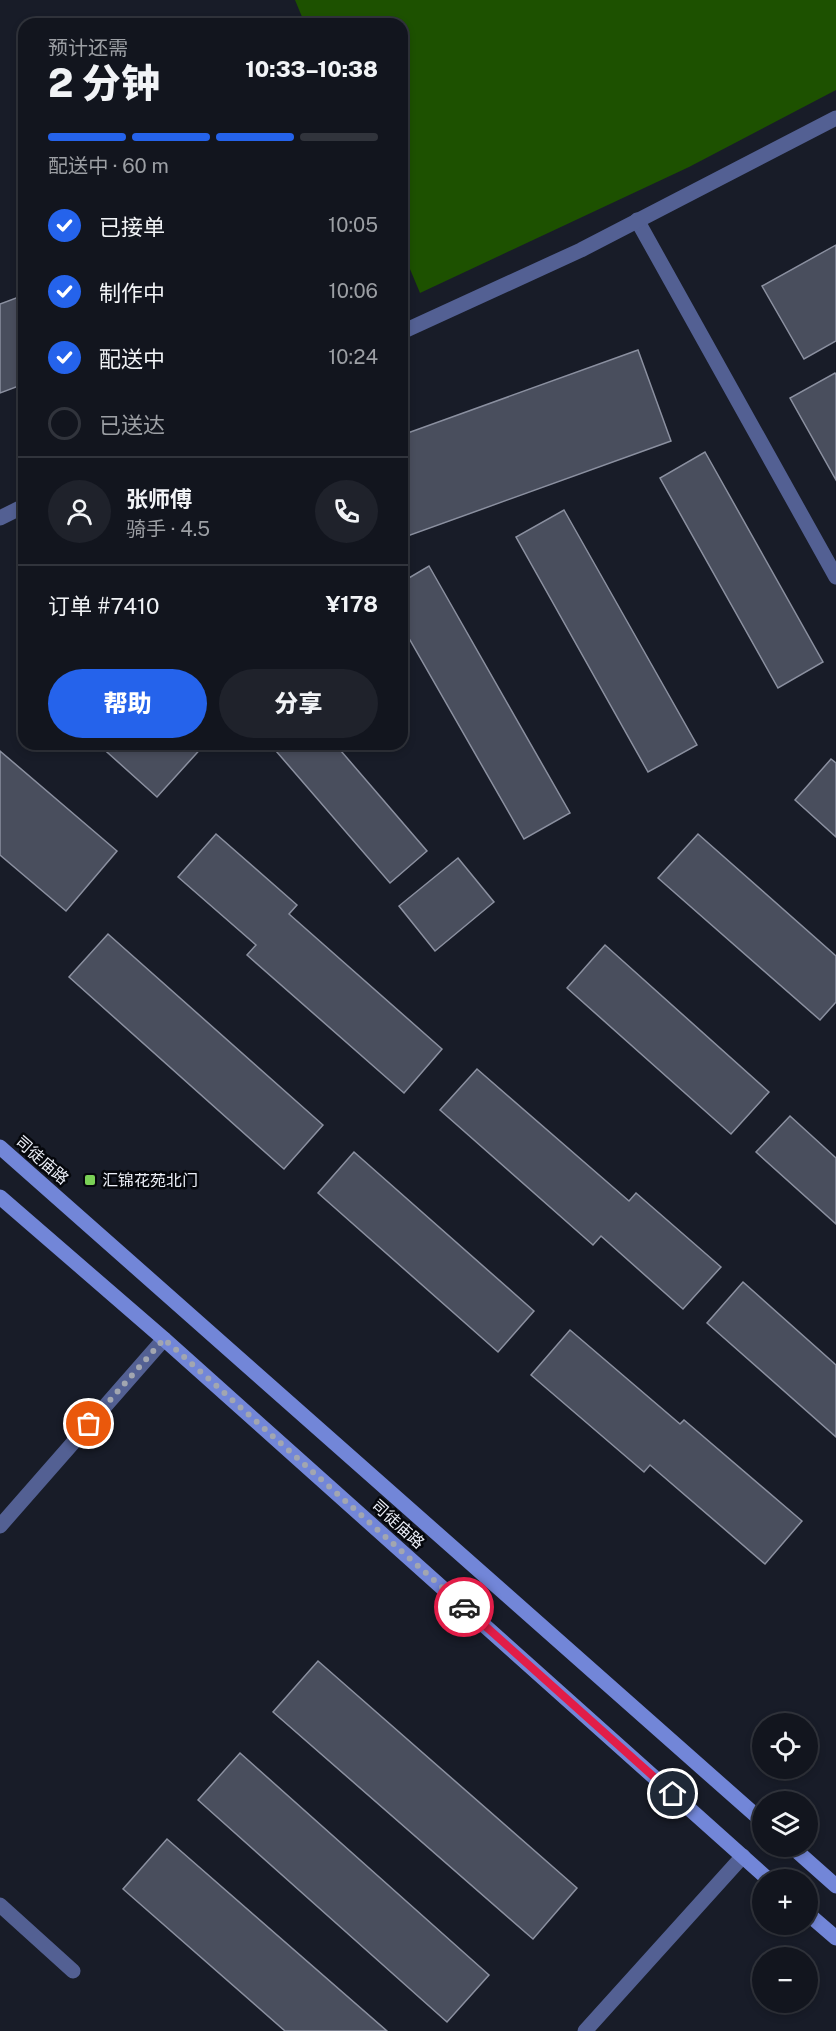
<!DOCTYPE html>
<html lang="zh">
<meta charset="utf-8">
<style>
:root{--surface:#12151e;--page:#1f222b;--text:#f1f3f6;--muted:#9c9fa4;--line:#31343c;--accent:#2563eb}
body{margin:0;font-family:"Public Sans","Noto Sans SC",sans-serif;background:var(--page);color:var(--text);height:100vh;display:flex;flex-direction:column;font-size:22px;white-space:nowrap}
*{box-sizing:border-box;margin:0}
p{font-size:20px;color:var(--muted)}
.icon{flex:none;width:33px;height:33px;fill:none;stroke:currentColor;stroke-width:2;stroke-linecap:round;stroke-linejoin:round}
.map{position:relative;flex:1;overflow:hidden}
.sheet{position:absolute;left:18px;top:18px;width:390px;height:732px;display:flex;flex-direction:column;background:var(--surface);border-radius:18px;box-shadow:0 3px 9px #0003,0 0 0 2px var(--line)}
.sheet>*{flex:none}
.controls{position:absolute;left:752px;top:1713px;display:grid;gap:12px}
.controls a{display:grid;place-items:center;width:66px;height:66px;border-radius:50%;background:var(--surface);box-shadow:0 3px 9px #0003,0 0 0 2px var(--line);font-size:30px}
.pin{position:absolute;display:grid;place-items:center;width:51px;height:51px;color:#fff;margin:-26px;border:3px solid #fff;border-radius:50%;box-shadow:0 2px 6px #0007}
.courier{position:absolute;display:grid;place-items:center;width:60px;height:60px;margin:-30px;border:4px solid #e11d48;border-radius:50%;background:#fff;color:#222;box-shadow:0 2px 8px #0007}
.overview em{font-style:normal;font-weight:800}
.overview div{display:flex;flex-direction:column-reverse}
.overview{display:flex;align-items:center;justify-content:space-between;height:102px;padding:0 30px}
h1{font-size:39px;font-weight:800;line-height:45px}
.bar{display:grid;grid-template-columns:repeat(4,1fr);gap:9px 6px;align-content:center;height:72px;padding:0 30px}
.bar i{height:8px;border-radius:4px;background:var(--line)}
.bar .active{background:var(--accent)}
.bar p{grid-column:span 4}
.line{display:flex;align-items:center;gap:15px;padding:0 30px;border-top:2px solid var(--line)}
.line div{flex:1}
.round{display:grid;place-items:center;flex:none;width:63px;height:63px;border-radius:32px;background:var(--page)}
ol{padding:0 30px;list-style:none}
li{display:flex;align-items:center;gap:18px;height:66px}
li p{margin-inline-start:auto}
li .icon{padding:6px;border-radius:50%;background:var(--accent);color:#fff;stroke-width:4}
li:last-child{color:var(--muted)}
li i{width:33px;height:33px;border:3px solid var(--line);border-radius:50%}
.button{display:flex;gap:12px;margin-top:auto;padding:12px 30px}
.button a{flex:1;height:69px;border-radius:36px;background:var(--accent);color:#fff;font-size:24px;font-weight:800;line-height:69px;text-align:center}
.button a+a{background:var(--page);color:var(--text)}
.map>svg:first-child{display:block}
</style>
<div class="map">
<svg width="836" height="2031" viewBox="0 0 836 2031">
<rect width="100%" height="100%" fill="#181c28"/>
<path fill="#1d5100" d="M295,0h541v90l-147,77 -269,126 -18,-43v-226h-97z"/>
<g fill="#494e5d" stroke="#8b90a0" stroke-width="1.5">
<path d="M836,245v96l-32,18 -42,-73z"/>
<path d="M24,295v89l-24,9v-89z"/>
<path d="M638,350l33,91 -269,97v-103z"/>
<path d="M835,373l1,2v105l-46,-82z"/>
<path d="M705,452l118,210 -45,26 -118,-210z"/>
<path d="M564,510l133,235 -49,27 -132,-235z"/>
<path d="M429,566l141,247 -46,26 -122,-213v-44z"/>
<path d="M98,744h107l-48,53z"/>
<path d="M270,744h65l92,107 -37,32z"/>
<path d="M0,751l117,100 -51,60 -66,-56z"/>
<path d="M831,759l5,4v74l-41,-37z"/>
<path d="M216,834l81,71 -8,9 153,135 -38,44 -157,-138 9,-10 -78,-68z"/>
<path d="M698,834l138,122v46l-16,18 -162,-142z"/>
<path d="M458,858l36,44 -59,49 -36,-45z"/>
<path d="M108,934l215,191 -39,44 -215,-192z"/>
<path d="M605,945l164,147 -38,42 -164,-146z"/>
<path d="M477,1069l152,132 7,-8 85,74 -38,42 -82,-73 -8,9 -153,-135z"/>
<path d="M790,1116l46,42v66l-80,-72z"/>
<path d="M354,1152l180,159 -36,41 -180,-159z"/>
<path d="M743,1282l93,83v72l-129,-114z"/>
<path d="M570,1330l110,94 4,-4 118,101 -37,43 -115,-99 -6,7 -113,-97z"/>
<path d="M318,1661l259,227 -44,51 -260,-227z"/>
<path d="M240,1753l249,222 -42,47 -249,-222z"/>
<path d="M167,1839l220,192h-102l-162,-142z"/>
</g>
<g fill="none" stroke-linecap="round" stroke-linejoin="round">
<g stroke="#536093" stroke-width="15">
<path d="M637,220l199,357"/>
<path d="M0,1526l164,-187"/>
<path d="M0,1905l73,66"/>
<path d="M585,2031l158,-175"/>
</g>
<g stroke="#536093" stroke-width="15">
<path d="M402,332l179,-82 255,-132"/>
<path d="M0,518l24,-12"/>
</g>
<g stroke="#7286d8" stroke-width="15">
<path d="M0,1147l762,674"/>
<path d="M0,1197l164,142 605,541"/>
<path d="M791,1846l45,40"/>
<path d="M807,1913l29,25"/>
</g>
</g>
<g fill="none" stroke-linecap="round" stroke-linejoin="round">
<path stroke="#a2a6b0" stroke-width="6" stroke-dasharray="0 10.8" d="M89,1424l75,-85 300,268"/>
<path stroke="#e11d48" stroke-width="8" d="M464,1607l209,187"/>
</g>
<rect fill="#7ad156" stroke="#05070c" stroke-width="2" x="84" y="1174" width="12" height="12" rx="3"/>
<g text-anchor="middle" dominant-baseline="central" stroke-width="5" stroke-linejoin="round" paint-order="stroke">
<g font-size="16" fill="#edf0f9" stroke="#05070c">
<text transform="translate(42 1160) rotate(41)">司徒庙路</text>
<text transform="translate(398 1524) rotate(42)">司徒庙路</text>
</g>
<g font-size="16" fill="#edf0f9" stroke="#05070c" text-anchor="start">
<text x="102" y="1180">汇锦花苑北门</text>
</g>
</g>
</svg>
<div class="controls">
<a><svg class="icon" aria-label="locate" viewBox="0 0 24 24"><circle cx="12" cy="12" r="6"/><path d="M12 2v4M12 18v4M2 12h4M18 12h4"/></svg></a>
<a><svg class="icon" aria-label="layers" viewBox="0 0 24 24"><path d="M12 4l9 5-9 5-9-5zM3 14l9 5 9-5"/></svg></a>
<a>+</a>
<a>−</a>
</div>
<div class="pin" style="left:89px;top:1424px;background:#ea580c"><svg class="icon" aria-label="bag" viewBox="0 0 24 24"><path d="M5 8h14l-1 12H6zM9 8a3 3 0 0 1 6 0"/></svg></div>
<div class="pin" style="left:673px;top:1794px;background:#1f2937"><svg class="icon" aria-label="home" viewBox="0 0 24 24"><path d="M3 11l9-7 9 7M6 9v11h12V9"/></svg></div>
<div class="courier" style="left:464px;top:1607px"><svg class="icon" aria-label="car" viewBox="0 0 24 24"><path d="M5 17H2v-5l4-1 3-4h7l3 4 3 1v5h-3M9 17h6M6 11h13"/><circle cx="7" cy="17" r="2"/><circle cx="17" cy="17" r="2"/></svg></div>
<section class="sheet">
<div class="overview"><div><h1>2 分钟</h1><p>预计还需</p></div><em>10:33–10:38</em></div>
<div class="bar"><i class="active"></i><i class="active"></i><i class="active"></i><i></i><p>配送中 · 60 m</p></div>
<ol>
<li><svg class="icon" aria-label="check" viewBox="0 0 24 24"><path d="M5 12l5 5 9-10"/></svg>已接单<p>10:05</p></li>
<li><svg class="icon" aria-label="check" viewBox="0 0 24 24"><path d="M5 12l5 5 9-10"/></svg>制作中<p>10:06</p></li>
<li><svg class="icon" aria-label="check" viewBox="0 0 24 24"><path d="M5 12l5 5 9-10"/></svg>配送中<p>10:24</p></li>
<li><i></i>已送达</li>
</ol>
<div class="line" style="height:108px"><a class="round"><svg class="icon" aria-label="person" viewBox="0 0 24 24"><circle cx="12" cy="8" r="4"/><path d="M4 21q1-7 8-7t8 7"/></svg></a><div><b>张师傅</b><p>骑手 · 4.5</p></div><a class="round"><svg class="icon" aria-label="phone" viewBox="0 0 24 24"><path d="M5 4h4l2 5-3 2q2 4 5 5l2-3 5 2v4C11 20 4 13 5 4z"/></svg></a></div>
<div class="line" style="height:78px"><div>订单 #7410</div><b>¥178</b></div>
<div class="button"><a>帮助</a><a>分享</a></div>
</section>
</div>
